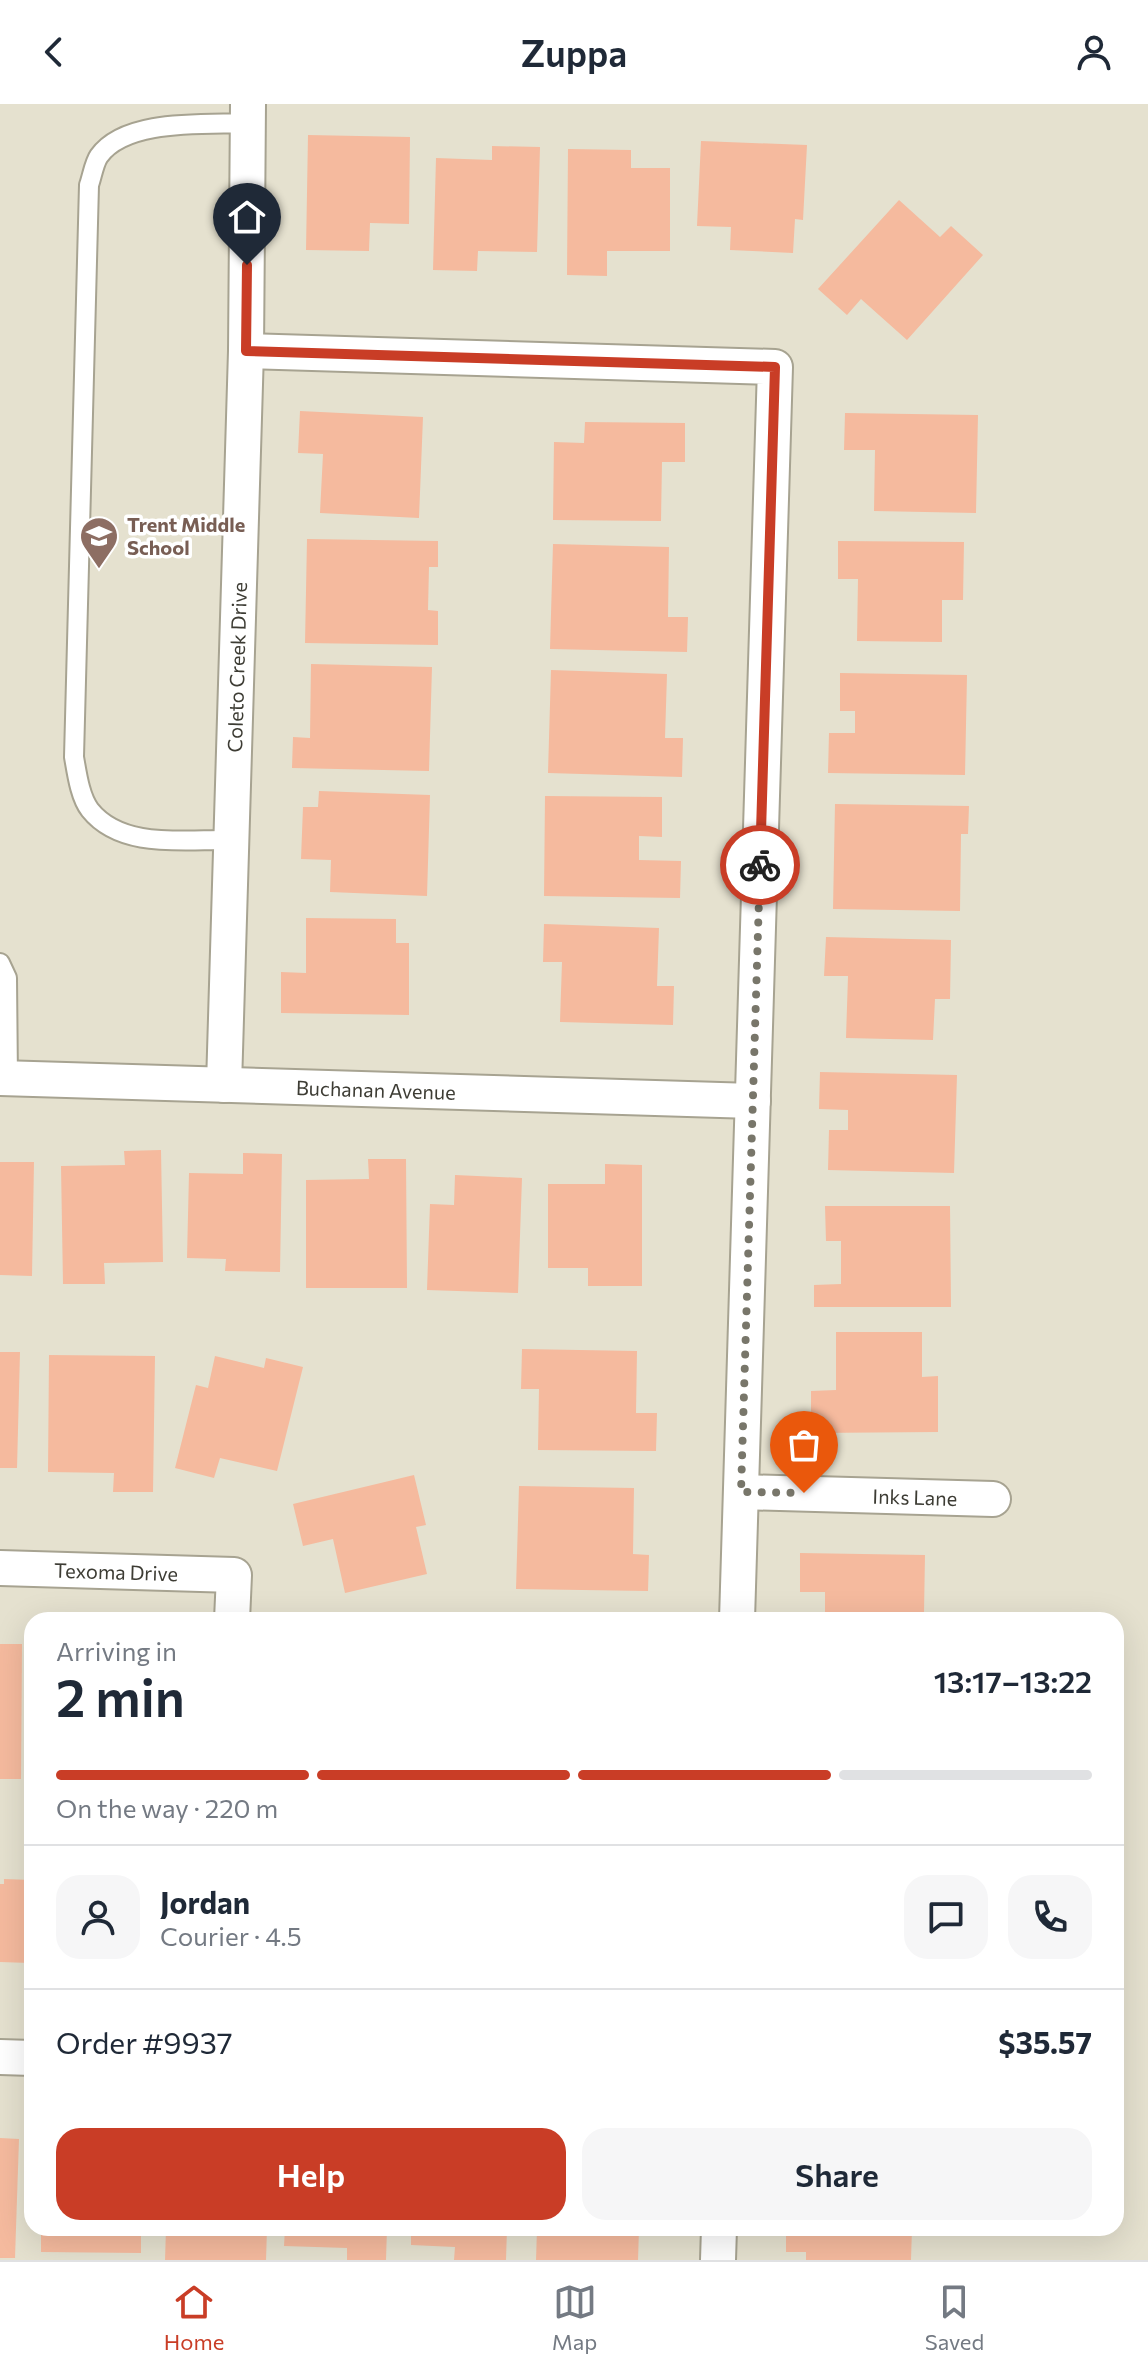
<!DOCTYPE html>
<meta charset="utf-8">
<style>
:root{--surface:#fff;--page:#f6f6f7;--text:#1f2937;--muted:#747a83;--line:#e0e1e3;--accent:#c93d26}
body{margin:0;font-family:Commissioner,sans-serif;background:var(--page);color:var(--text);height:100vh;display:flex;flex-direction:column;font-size:30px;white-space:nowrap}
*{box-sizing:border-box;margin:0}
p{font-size:26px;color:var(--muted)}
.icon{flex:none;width:44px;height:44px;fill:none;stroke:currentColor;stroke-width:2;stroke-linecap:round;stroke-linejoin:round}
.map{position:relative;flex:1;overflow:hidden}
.sheet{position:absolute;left:24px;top:1508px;width:1100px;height:624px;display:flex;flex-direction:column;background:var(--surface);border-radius:24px;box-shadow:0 8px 32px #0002}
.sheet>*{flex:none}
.pin{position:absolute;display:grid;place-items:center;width:68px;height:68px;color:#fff;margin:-82px -34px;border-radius:50% 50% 50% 0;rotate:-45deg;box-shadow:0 0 8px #0007}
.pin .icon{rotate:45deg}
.courier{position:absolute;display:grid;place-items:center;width:80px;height:80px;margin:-40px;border:6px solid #c93d26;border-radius:50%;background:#fff;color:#222;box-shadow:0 2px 10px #0007}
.headline em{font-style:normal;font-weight:600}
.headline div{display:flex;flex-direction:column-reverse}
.headline{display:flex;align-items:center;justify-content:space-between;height:136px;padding:0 32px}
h1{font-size:52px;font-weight:600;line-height:60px}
.bar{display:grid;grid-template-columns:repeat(4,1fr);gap:12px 8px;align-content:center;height:96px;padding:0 32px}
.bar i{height:10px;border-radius:6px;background:var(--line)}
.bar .on{background:var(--accent)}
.bar p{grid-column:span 4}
.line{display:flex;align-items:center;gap:20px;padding:0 32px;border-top:2px solid var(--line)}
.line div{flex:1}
.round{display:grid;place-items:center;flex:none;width:84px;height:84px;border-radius:24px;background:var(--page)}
.primary-button{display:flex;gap:16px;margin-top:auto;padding:16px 32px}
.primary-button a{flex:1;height:92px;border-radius:24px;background:var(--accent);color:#fff;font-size:32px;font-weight:600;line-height:92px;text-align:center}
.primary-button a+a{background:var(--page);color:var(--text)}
header{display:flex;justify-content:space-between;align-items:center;height:104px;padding:0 32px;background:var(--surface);font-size:36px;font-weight:600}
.dock{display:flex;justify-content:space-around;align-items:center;height:112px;border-top:2px solid var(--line);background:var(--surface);font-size:22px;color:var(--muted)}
.dock a{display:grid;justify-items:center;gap:4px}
.dock .on{color:var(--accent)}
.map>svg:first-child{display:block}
</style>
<header><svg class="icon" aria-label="back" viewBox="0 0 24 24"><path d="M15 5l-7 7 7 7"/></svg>Zuppa<svg class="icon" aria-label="person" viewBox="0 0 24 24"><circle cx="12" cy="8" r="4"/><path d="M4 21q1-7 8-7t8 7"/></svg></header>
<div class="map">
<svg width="1148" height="2156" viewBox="0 0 1148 2156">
<rect width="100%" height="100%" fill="#e5e1cf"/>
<g fill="#f5ba9e">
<path d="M308,31l102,2 -1,87 -39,-1 -1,28 -63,-1z"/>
<path d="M701,37l106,4 -4,75 -8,-1 -2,34 -63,-3 1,-23 -34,-1z"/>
<path d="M492,42l48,1 -3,105 -59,-1 -1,20 -44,-1 3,-112 56,2z"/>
<path d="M568,45l63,1v18h39v83h-63v25l-40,-1z"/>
<path d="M899,96l41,37 11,-11 32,29 -76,85 -46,-41 -14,16 -29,-26z"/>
<path d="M300,307l123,6 -4,101 -99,-5 3,-59 -25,-1z"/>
<path d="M845,309l133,2 -2,98 -102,-2 1,-61h-31z"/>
<path d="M585,318l100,1v39h-23l-1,59 -108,-1 1,-78 30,1z"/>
<path d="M307,435l131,2v26h-9l-1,43 10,1v34l-133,-2z"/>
<path d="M838,437l126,1 -1,58h-21v42l-85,-1 1,-62h-20z"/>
<path d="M553,440l116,3 -1,70h20l-1,35 -137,-3z"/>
<path d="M311,560l121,3 -3,104 -137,-3 1,-31 17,1z"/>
<path d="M551,566l116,4 -2,64h18l-1,39 -134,-4z"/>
<path d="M840,569l127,2 -2,100 -137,-2 1,-40h26v-22h-15z"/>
<path d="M319,687l111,4 -3,101 -97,-4 1,-32 -30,-1 2,-52h15z"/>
<path d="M545,692l117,1v40l-23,-1v24l42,1 -1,37 -136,-2z"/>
<path d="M835,700l134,2 -1,28h-7l-1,77 -127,-2z"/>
<path d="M306,814l90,1v24h13v72l-128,-2v-41l25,1z"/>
<path d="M544,820l115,4 -2,58h17l-1,39 -113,-3 2,-60h-19z"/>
<path d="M826,833l125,3 -1,59h-15l-2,41 -87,-2 2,-62h-24z"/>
<path d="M820,968l137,3 -3,98 -126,-3 1,-40h19v-20l-29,-1z"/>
<path d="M161,1046l2,112 -59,1 1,21h-42l-2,-118 64,-1 -1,-14z"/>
<path d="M243,1049l39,1 -2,118 -55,-1 1,-12 -39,-1 2,-85 54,1z"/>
<path d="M368,1055h38l1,129h-101v-108l63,-1z"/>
<path d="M0,1058h34l-2,114 -32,-1z"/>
<path d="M605,1060l37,1v121h-54v-18h-40v-84h57z"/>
<path d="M455,1071l67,3 -4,115 -91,-3 3,-86 24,1z"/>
<path d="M825,1102h125l1,101h-137v-22l27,-1v-43h-15z"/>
<path d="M836,1228h86v45l16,-1v56l-127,1v-42l25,-1z"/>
<path d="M522,1245l115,2 -1,62h21l-1,38 -118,-1 1,-61h-18z"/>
<path d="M0,1248h20l-3,116h-17z"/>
<path d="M49,1251l106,1 -2,136h-40l1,-19 -66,-1z"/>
<path d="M215,1252l49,12 2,-10 37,9 -26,104 -57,-13 -6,20 -39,-10 21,-83 12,3z"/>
<path d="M414,1371l12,50 -10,2 11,47 -82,19 -12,-54 -30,7 -10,-42z"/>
<path d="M519,1382l115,2 -1,66 16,1 -1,36 -132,-2z"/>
<path d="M800,1449l125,2 -1,58h-14v7h-85v-28h-25z"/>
<path d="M0,1540h22l-1,135h-21z"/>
<path d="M4,1775l28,1 -2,83 -30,-1v-78h4z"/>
<path d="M0,2034l19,1 -4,119h-15z"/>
<path d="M41,2124h100v25l-100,-1z"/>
<path d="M166,2124h101l-1,32h-101z"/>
<path d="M285,2124h102l-1,32h-39v-12l-63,-2z"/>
<path d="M411,2124h96l-1,32h-52l1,-13 -44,-2z"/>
<path d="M537,2124h102l-1,32h-102z"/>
<path d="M786,2124h126l-1,32h-105v-8h-20z"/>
</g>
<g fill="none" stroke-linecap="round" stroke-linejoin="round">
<g stroke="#a7a391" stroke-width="22">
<g id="service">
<path d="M231,736c-45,-1 -109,10 -141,-30 -10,-13 -13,-36 -16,-53l15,-572c3,-8 5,-22 10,-29 27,-38 107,-31 149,-33"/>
<path d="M0,859l7,15 1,101"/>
</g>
</g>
<g stroke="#a7a391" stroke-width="38">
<g id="minor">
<path d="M246,247l529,16 -38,1253"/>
<path id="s1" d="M0,974l753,23"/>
<path id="s2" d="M224,981l22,-734 2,-247"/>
<path id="s3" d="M741,1388l252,7"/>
<path id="s4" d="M0,1464l234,7 -2,45"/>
<path d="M0,1953l32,1"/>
<path d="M718,2156l1,-32"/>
</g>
</g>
<use href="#service" stroke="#fff" stroke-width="18"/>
<use href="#minor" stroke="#fff" stroke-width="34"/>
</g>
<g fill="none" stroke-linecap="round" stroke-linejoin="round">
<path stroke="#78766a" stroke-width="8" stroke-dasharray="0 14.4" d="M760,761l-19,627 63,1"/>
<path stroke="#c93d26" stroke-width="10" d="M247,161l-1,86 529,16 -15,498"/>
</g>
<defs>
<g id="school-pin" transform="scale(2)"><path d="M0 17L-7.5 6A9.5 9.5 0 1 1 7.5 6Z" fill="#8d6e63" stroke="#fff"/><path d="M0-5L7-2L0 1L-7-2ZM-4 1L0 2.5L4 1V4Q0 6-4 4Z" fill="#fff"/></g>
</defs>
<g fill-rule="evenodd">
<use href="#school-pin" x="99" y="432"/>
</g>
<g text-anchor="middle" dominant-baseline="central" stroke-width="7" stroke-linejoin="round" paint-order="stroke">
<g font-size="20" font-weight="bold" fill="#785e54" stroke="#fff" text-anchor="start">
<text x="127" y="420">Trent Middle<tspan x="127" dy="23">School</tspan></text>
</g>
<g font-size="20" fill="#3d3c34" stroke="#fff">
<text stroke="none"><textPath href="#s2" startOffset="418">Coleto Creek Drive</textPath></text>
<text stroke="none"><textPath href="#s1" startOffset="376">Buchanan Avenue</textPath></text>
<text stroke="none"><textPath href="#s3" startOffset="174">Inks Lane</textPath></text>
<text stroke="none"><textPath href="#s4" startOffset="116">Texoma Drive</textPath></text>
</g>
</g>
</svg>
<div class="pin" style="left:804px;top:1389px;background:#ea580c"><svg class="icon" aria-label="bag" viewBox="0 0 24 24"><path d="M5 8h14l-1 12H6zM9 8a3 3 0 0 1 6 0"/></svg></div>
<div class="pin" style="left:247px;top:161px;background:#1f2937"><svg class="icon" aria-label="home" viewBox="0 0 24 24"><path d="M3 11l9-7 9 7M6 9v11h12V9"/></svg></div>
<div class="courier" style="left:760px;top:761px"><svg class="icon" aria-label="bike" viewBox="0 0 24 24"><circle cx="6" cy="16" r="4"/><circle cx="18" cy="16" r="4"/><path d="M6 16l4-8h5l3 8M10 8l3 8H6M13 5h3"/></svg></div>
<section class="sheet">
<div class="headline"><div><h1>2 min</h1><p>Arriving in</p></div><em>13:17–13:22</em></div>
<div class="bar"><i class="on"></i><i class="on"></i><i class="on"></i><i></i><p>On the way · 220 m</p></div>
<div class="line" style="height:144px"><a class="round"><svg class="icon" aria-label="person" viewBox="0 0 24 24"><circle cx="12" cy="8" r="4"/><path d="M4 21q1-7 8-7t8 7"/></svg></a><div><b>Jordan</b><p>Courier · 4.5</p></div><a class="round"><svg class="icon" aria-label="chat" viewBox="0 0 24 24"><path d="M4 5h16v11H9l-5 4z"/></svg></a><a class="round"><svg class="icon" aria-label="phone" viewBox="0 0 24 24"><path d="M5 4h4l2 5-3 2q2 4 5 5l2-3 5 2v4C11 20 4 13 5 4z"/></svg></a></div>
<div class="line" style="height:104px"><div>Order #9937</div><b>$35.57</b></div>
<div class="primary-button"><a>Help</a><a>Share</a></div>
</section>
</div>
<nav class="dock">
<a class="on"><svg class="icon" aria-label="home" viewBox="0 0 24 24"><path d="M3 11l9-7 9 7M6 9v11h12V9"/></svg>Home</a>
<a><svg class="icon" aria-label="map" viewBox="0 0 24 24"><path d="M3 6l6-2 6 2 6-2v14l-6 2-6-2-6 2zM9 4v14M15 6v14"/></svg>Map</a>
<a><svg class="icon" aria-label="saved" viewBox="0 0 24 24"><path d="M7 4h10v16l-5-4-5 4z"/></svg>Saved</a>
</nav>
